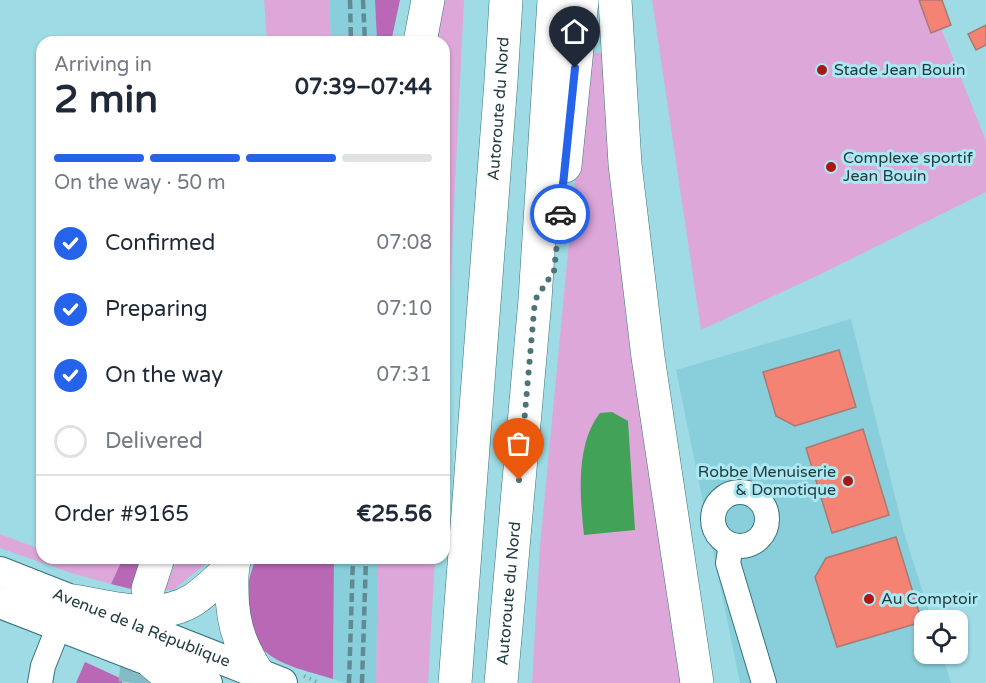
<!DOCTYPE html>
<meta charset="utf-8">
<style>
:root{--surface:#fff;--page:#f2f2f3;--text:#1f2937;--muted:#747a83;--line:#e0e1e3;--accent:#2563eb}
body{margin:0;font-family:"Varela Round",sans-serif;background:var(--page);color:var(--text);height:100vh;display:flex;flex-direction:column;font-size:22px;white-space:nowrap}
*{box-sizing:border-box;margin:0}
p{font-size:20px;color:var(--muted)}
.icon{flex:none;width:33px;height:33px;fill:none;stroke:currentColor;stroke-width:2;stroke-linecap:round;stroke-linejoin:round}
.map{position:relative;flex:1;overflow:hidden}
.details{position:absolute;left:36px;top:36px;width:414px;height:528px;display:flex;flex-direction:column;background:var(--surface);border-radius:18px;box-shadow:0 2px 4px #0004}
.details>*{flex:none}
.buttons{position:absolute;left:914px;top:610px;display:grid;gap:12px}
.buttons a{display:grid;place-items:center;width:54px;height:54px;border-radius:12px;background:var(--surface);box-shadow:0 2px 4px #0004;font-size:30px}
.pin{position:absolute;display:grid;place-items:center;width:51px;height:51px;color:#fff;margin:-62px -26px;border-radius:50% 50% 50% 0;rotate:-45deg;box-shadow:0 0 6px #0007}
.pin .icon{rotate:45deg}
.courier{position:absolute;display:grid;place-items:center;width:60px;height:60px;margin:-30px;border:4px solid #2563eb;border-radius:50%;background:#fff;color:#222;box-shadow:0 2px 8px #0007}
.overview em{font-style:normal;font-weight:800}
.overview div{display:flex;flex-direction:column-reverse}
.overview{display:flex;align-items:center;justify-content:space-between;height:102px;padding:0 18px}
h1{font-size:39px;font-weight:800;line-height:45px}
.bar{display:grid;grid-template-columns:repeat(4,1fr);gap:9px 6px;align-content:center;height:72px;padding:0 18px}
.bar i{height:8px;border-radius:4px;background:var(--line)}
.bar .active{background:var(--accent)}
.bar p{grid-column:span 4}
.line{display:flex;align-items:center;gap:15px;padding:0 18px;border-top:2px solid var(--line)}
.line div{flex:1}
ol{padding:0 18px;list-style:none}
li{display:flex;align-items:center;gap:18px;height:66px}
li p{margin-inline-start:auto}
li .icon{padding:6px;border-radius:50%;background:var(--accent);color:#fff;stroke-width:4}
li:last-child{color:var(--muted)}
li i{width:33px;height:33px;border:3px solid var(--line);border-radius:50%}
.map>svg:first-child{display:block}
</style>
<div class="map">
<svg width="986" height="683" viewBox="0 0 986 683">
<rect width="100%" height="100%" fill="#9edbe5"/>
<g fill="#89cfdb">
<path d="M329,0h46l2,42h-46z"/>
<path d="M851,319l53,214 28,88h-8v33h18l9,29h-211l-64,-313z"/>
<path d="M334,558h44l-2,125h-30l-13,-4z"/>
</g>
<g fill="#dda7da">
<path d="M264,0h65l2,42h-64z"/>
<path d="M438,0h26l-20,412v-370h-13z"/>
<path d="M652,0h278l56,141v51l-159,79 -126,59z"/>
<path d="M609,52v65l16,193 58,373h-151l8,-137 47,-492z"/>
<path d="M0,534l42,16v8h22l5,2 4,-2h50l-12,26 -40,-11 -71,-25z"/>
<path d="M177,558h36l-40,32h-8z"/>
<path d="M378,558h57l-7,125h-52z"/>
</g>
<g fill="#b868b5">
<path d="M375,0h25l-9,42h-14z"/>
<path d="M123,558h27l-11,33 -28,-7z"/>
<path d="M256,558h78l-1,121c-21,-7 -49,-12 -66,-26 -31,-26 -23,-62 -11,-95z"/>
<path d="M85,662l37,17v4h-46z"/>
</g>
<path fill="#41a258" d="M612,412l16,9 7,109 -51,5c-4,-38 -9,-90 16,-122z"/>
<g fill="#f58374" stroke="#aa7971" stroke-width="1.5">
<path d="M919,0h23l9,25 -20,8z"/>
<path d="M986,25v20l-10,5 -8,-16z"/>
<path d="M839,350l17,57 -61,19 -19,-10 -13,-44z"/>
<path d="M863,429l26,86 -57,18 -26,-85z"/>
<path d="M896,537l26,85 -85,25 -22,-70 11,-19z"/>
</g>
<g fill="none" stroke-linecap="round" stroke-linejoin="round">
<path stroke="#85bbc4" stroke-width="33" stroke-dasharray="33 16" stroke-linecap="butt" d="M135,683l6,-56"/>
<g stroke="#36727b" stroke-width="26">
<g id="minor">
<circle cx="740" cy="519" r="27"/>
<path d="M731,545l-3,18 36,120"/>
<path d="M40,683l3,-17 16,-40"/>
</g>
</g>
<g stroke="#36727b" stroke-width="32">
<g id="major">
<path id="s1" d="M0,572l282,111"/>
<path d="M0,603l207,80"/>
</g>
</g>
<g stroke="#36727b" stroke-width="34">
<g id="highway">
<path d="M615,0l10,164 23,193 49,326"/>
<path d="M420,42l8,-42"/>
<path d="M565,166l17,-166"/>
<path d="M235,558c-4,11 -3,21 -3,33 0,37 11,61 32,92"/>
<path d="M148,589l10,-31"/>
<path d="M74,601c37,6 84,21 119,-1 14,-9 26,-22 39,-33"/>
<path d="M152,662l25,21"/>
<path id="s2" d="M455,683l46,-602 5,-81"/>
<path id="s3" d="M501,683l34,-383 19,-300"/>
</g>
</g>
<path stroke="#77a9b1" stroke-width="4" stroke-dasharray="1.5 4.5" stroke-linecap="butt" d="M304,676l15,7"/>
<use href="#minor" stroke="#fff" stroke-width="24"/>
<use href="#major" stroke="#fff" stroke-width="30"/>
<use href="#highway" stroke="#fff" stroke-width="33"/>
<g stroke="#608b92" stroke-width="4.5" stroke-dasharray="9 4.5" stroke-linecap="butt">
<path d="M350,0l1,42"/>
<path d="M363,0l2,42"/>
<path d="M349,683l4,-125"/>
<path d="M362,683l4,-125"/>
</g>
</g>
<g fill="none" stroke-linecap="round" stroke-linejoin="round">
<path stroke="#4e747a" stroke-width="6" stroke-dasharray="0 10.8" d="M519,480l16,-180 19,-29 6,-57"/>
<path stroke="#2563eb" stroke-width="8" d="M560,214l15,-146"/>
</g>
<g fill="#a91712" stroke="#abe8f2" stroke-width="2">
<circle cx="822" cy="70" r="6"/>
<circle cx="831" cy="167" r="6"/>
<circle cx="848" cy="481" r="6"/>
<circle cx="869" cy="599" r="6"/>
</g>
<g text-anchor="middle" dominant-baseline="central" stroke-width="6" stroke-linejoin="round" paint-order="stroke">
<g font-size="16" fill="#233c40" stroke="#abe8f2" text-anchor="start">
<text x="834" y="70">Stade Jean Bouin</text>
<text x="843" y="158">Complexe sportif<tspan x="843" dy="18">Jean Bouin</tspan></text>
<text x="836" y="472" text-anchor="end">Robbe Menuiserie<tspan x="836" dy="18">&amp; Domotique</tspan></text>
<text x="881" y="599">Au Comptoir</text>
</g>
<g font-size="16" fill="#233c40" stroke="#abe8f2">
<text stroke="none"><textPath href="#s2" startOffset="576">Autoroute du Nord</textPath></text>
<text stroke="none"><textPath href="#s3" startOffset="90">Autoroute du Nord</textPath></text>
<text stroke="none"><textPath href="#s1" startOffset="152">Avenue de la République</textPath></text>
</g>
</g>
</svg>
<div class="buttons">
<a><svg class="icon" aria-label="locate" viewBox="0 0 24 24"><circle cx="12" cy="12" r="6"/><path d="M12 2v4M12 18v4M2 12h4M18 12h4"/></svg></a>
</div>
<div class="pin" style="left:519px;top:480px;background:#ea580c"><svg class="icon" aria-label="bag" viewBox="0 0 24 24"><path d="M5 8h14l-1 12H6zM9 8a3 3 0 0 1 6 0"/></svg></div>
<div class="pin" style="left:575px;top:68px;background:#1f2937"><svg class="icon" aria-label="home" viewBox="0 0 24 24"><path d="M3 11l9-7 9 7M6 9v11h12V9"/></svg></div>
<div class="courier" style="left:560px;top:214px"><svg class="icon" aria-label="car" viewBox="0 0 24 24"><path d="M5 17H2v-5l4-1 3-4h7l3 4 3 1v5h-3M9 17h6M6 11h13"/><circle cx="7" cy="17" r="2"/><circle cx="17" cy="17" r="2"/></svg></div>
<section class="details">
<div class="overview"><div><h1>2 min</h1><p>Arriving in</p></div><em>07:39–07:44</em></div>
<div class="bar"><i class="active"></i><i class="active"></i><i class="active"></i><i></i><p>On the way · 50 m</p></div>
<ol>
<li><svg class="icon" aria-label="check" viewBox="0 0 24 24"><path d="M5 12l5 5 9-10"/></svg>Confirmed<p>07:08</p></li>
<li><svg class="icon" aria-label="check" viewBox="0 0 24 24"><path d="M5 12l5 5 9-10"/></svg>Preparing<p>07:10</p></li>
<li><svg class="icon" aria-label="check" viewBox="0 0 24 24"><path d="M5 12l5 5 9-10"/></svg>On the way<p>07:31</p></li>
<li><i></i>Delivered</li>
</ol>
<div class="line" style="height:78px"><div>Order #9165</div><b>€25.56</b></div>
</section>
</div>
